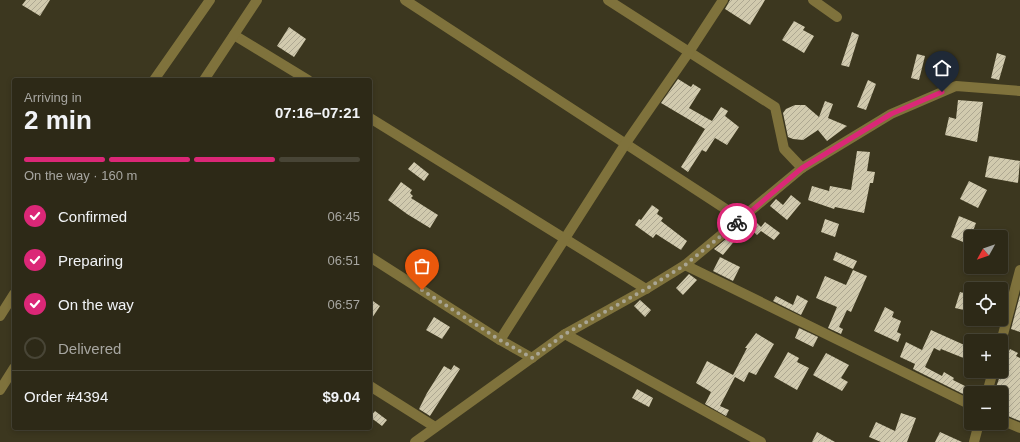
<!DOCTYPE html>
<meta charset="utf-8">
<style>
:root{--surface:#2d2917;--page:#353120;--text:#f1f3f6;--muted:#a7a6a1;--line:#484536;--accent:#db2777}
body{margin:0;font-family:Helvetica,sans-serif;background:var(--page);color:var(--text);height:100vh;display:flex;flex-direction:column;font-size:15px;white-space:nowrap}
*{box-sizing:border-box;margin:0}
p{font-size:13px;color:var(--muted)}
.icon{flex:none;width:22px;height:22px;fill:none;stroke:currentColor;stroke-width:2;stroke-linecap:round;stroke-linejoin:round}
.map{position:relative;flex:1;overflow:hidden}
.sheet{position:absolute;left:12px;top:78px;width:360px;height:352px;display:flex;flex-direction:column;background:var(--surface);border-radius:4px;box-shadow:0 2px 6px #0003,0 0 0 1px var(--line)}
.sheet>*{flex:none}
.needle{width:26px;rotate:230deg}
.fabs{position:absolute;left:964px;top:230px;display:grid;gap:8px}
.fabs a{display:grid;place-items:center;width:44px;height:44px;border-radius:4px;background:var(--surface);box-shadow:0 2px 6px #0003,0 0 0 1px var(--line);font-size:20px}
.pin{position:absolute;display:grid;place-items:center;width:34px;height:34px;color:#fff;margin:-41px -17px;border-radius:50% 50% 50% 0;rotate:-45deg;box-shadow:0 0 4px #0007}
.pin .icon{rotate:45deg}
.courier{position:absolute;display:grid;place-items:center;width:40px;height:40px;margin:-20px;border:3px solid #db2777;border-radius:50%;background:#fff;color:#222;box-shadow:0 1px 5px #0007}
.headline em{font-style:normal;font-weight:800}
.headline div{display:flex;flex-direction:column-reverse}
.headline{display:flex;align-items:center;justify-content:space-between;height:68px;padding:0 12px}
h1{font-size:26px;font-weight:800;line-height:30px}
.bar{display:grid;grid-template-columns:repeat(4,1fr);gap:6px 4px;align-content:center;height:48px;padding:0 12px}
.bar i{height:5px;border-radius:3px;background:var(--line)}
.bar .current{background:var(--accent)}
.bar p{grid-column:span 4}
.line{display:flex;align-items:center;gap:10px;padding:0 12px;border-top:1px solid var(--line)}
.line div{flex:1}
ol{padding:0 12px;list-style:none}
li{display:flex;align-items:center;gap:12px;height:44px}
li p{margin-inline-start:auto}
li .icon{padding:4px;border-radius:50%;background:var(--accent);color:#fff;stroke-width:4}
li:last-child{color:var(--muted)}
li i{width:22px;height:22px;border:2px solid var(--line);border-radius:50%}
.map>svg:first-child{display:block}
</style>
<div class="map">
<svg width="1020" height="442" viewBox="0 0 1020 442">
<defs>
<pattern id="building-hatch" width="6" height="6" patternUnits="userSpaceOnUse"><rect width="6" height="6" fill="#d1caae"/><path d="M-1 1l2-2M0 6l6-6M5 7l2-2" fill="none" stroke="#aea892"/></pattern>
</defs>
<rect width="100%" height="100%" fill="#3c371f"/>
<g fill="url(#building-hatch)">
<path d="M26,0h24l-10,16 -18,-11z"/>
<path d="M730,0h35l-15,25 -25,-16z"/>
<path d="M794,21l11,6 -2,3 11,6 -10,17 -22,-13z"/>
<path d="M289,27l17,12 -12,18 -17,-11z"/>
<path d="M852,32l7,3 -10,32 -8,-2z"/>
<path d="M997,53l9,3 -7,24 -8,-2z"/>
<path d="M917,54l8,2 -6,24 -8,-2z"/>
<path d="M678,79l13,8 2,-3 8,5 -12,19 23,13 9,-14 7,4 -3,5 14,11 -12,18 -12,-7 -9,14 -4,-2 -14,22 -7,-5 24,-38 -44,-26z"/>
<path d="M868,80l8,4 -10,26 -9,-3z"/>
<path d="M958,100l25,2 -6,40 -32,-7 4,-18 7,2z"/>
<path d="M825,101l8,3 -5,14 19,8 -20,15 -9,-11 -15,10 -10,-1 -5,-2 -5,-24 3,-4 9,-4h10l14,12z"/>
<path d="M857,151l13,1 -3,19 8,1 -2,11h-3l-6,30 -29,-6 -1,2 -26,-9 4,-14 17,5 1,-5 21,4z"/>
<path d="M989,156l31,5 -2,22 -33,-6z"/>
<path d="M414,162l15,12 -5,7 -16,-12z"/>
<path d="M969,181l18,9 -9,18 -18,-9z"/>
<path d="M401,182l11,8 -2,3 3,3 -2,2 27,17 -8,13 -23,-14 -19,-14z"/>
<path d="M791,195l10,8 -14,17 -17,-14 6,-7 7,6z"/>
<path d="M652,205l7,5 -2,4 6,4 -2,3 26,20 -6,9 -25,-16 -3,4 -18,-13 4,-6 2,1z"/>
<path d="M959,216l17,7 -8,21 -17,-7z"/>
<path d="M752,218l9,9 4,-5 15,11 -6,7 -13,-9 -4,4 -12,-11z"/>
<path d="M825,219l14,5 -4,13 -14,-5z"/>
<path d="M732,234l4,5 -13,16 -9,-6z"/>
<path d="M836,252l21,9 -4,8 -20,-9z"/>
<path d="M720,257l20,10 -7,14 -20,-10z"/>
<path d="M853,270l14,6 -16,36 -4,-2 -8,17 4,2 -2,5 -13,-6 9,-21 -21,-9 9,-22 21,9z"/>
<path d="M689,274l8,6 -14,15 -7,-7z"/>
<path d="M960,292l8,2 -4,16 -9,-2z"/>
<path d="M797,295l11,6 -7,14 -28,-14 3,-5 17,9z"/>
<path d="M1020,295v37l-9,-3z"/>
<path d="M370,299l10,7 -10,15z"/>
<path d="M640,300l11,10 -6,7 -11,-11z"/>
<path d="M885,307l9,5 -2,5 9,4 -4,11 4,2 -3,8 -24,-11z"/>
<path d="M434,317l16,10 -8,12 -16,-9z"/>
<path d="M799,328l19,9 -5,10 -18,-9z"/>
<path d="M931,330l40,18v13l-30,-12 -1,2 -6,-3 -9,19 17,9 2,-4 10,6 -1,2 18,9v9l-58,-29 2,-5 -15,-7 6,-15 16,8z"/>
<path d="M756,333l18,11 -18,31 -7,-3 -5,10 -9,-5 -15,29 9,4 -3,6 -21,-12 6,-12 -15,-9 11,-22 26,14 14,-27h-2z"/>
<path d="M1010,349l8,4 -2,3 4,2v63l-19,-8v-20h-7l7,-20 -2,-2h2v-4z"/>
<path d="M788,352l11,6 -2,4 12,6 -12,22 -23,-13z"/>
<path d="M826,353l23,12 -8,13 7,4 -6,9 -29,-16z"/>
<path d="M454,365l6,4 -30,47 -11,-7 8,-16 17,-27 7,4z"/>
<path d="M637,389l16,9 -4,9 -17,-9z"/>
<path d="M375,411l12,9 -5,6 -12,-9z"/>
<path d="M901,413l15,5 -9,24h-26l-12,-5 7,-15 19,9z"/>
<path d="M817,432l18,10h-23z"/>
<path d="M940,432l22,10h-27z"/>
</g>
<g fill="none" stroke-linecap="round" stroke-linejoin="round">
<g stroke="#7f723c" stroke-width="10">
<path d="M405,0l336,219"/>
<path d="M608,0l167,107 9,42 18,19"/>
<path d="M813,0l24,17"/>
<path d="M234,35l74,45"/>
<path d="M154,80l56,-80"/>
<path d="M204,80l53,-80"/>
<path d="M370,118l276,171"/>
<path d="M370,257l130,83 32,18"/>
<path d="M685,265l286,140"/>
<path d="M0,316l14,-22"/>
<path d="M565,334l196,108"/>
<path d="M500,340l126,-197 63,-91 34,-52"/>
<path d="M1001,342l19,-72"/>
<path d="M370,386l65,41"/>
<path d="M0,390l14,-22"/>
<path d="M987,393l6,-22"/>
<path d="M1001,420l19,8"/>
<path d="M415,442l150,-108 81,-45 39,-24 117,-97 89,-54 65,-28 64,5"/>
<path d="M974,442l5,-19"/>
</g>
</g>
<g fill="none" stroke-linecap="round" stroke-linejoin="round">
<path stroke="#a9a593" stroke-width="4" stroke-dasharray="0 7.2" d="M422,290l78,50 32,18 33,-24 81,-45 39,-24 52,-42"/>
<path stroke="#db2777" stroke-width="5" d="M737,223l65,-55 89,-54 51,-22"/>
</g>
</svg>
<div class="fabs">
<a><svg class="needle" viewBox="-14 -14 28 28"><path d="M0-13l5 13h-10z" fill="#e53935"/><path d="M0 13l5-13h-10z" fill="#a7a6a1"/></svg></a>
<a><svg class="icon" aria-label="locate" viewBox="0 0 24 24"><circle cx="12" cy="12" r="6"/><path d="M12 2v4M12 18v4M2 12h4M18 12h4"/></svg></a>
<a>+</a>
<a>−</a>
</div>
<div class="pin" style="left:422px;top:290px;background:#ea580c"><svg class="icon" aria-label="bag" viewBox="0 0 24 24"><path d="M5 8h14l-1 12H6zM9 8a3 3 0 0 1 6 0"/></svg></div>
<div class="pin" style="left:942px;top:92px;background:#1f2937"><svg class="icon" aria-label="home" viewBox="0 0 24 24"><path d="M3 11l9-7 9 7M6 9v11h12V9"/></svg></div>
<div class="courier" style="left:737px;top:223px"><svg class="icon" aria-label="bike" viewBox="0 0 24 24"><circle cx="6" cy="16" r="4"/><circle cx="18" cy="16" r="4"/><path d="M6 16l4-8h5l3 8M10 8l3 8H6M13 5h3"/></svg></div>
<section class="sheet">
<div class="headline"><div><h1>2 min</h1><p>Arriving in</p></div><em>07:16–07:21</em></div>
<div class="bar"><i class="current"></i><i class="current"></i><i class="current"></i><i></i><p>On the way · 160 m</p></div>
<ol>
<li><svg class="icon" aria-label="check" viewBox="0 0 24 24"><path d="M5 12l5 5 9-10"/></svg>Confirmed<p>06:45</p></li>
<li><svg class="icon" aria-label="check" viewBox="0 0 24 24"><path d="M5 12l5 5 9-10"/></svg>Preparing<p>06:51</p></li>
<li><svg class="icon" aria-label="check" viewBox="0 0 24 24"><path d="M5 12l5 5 9-10"/></svg>On the way<p>06:57</p></li>
<li><i></i>Delivered</li>
</ol>
<div class="line" style="height:52px"><div>Order #4394</div><b>$9.04</b></div>
</section>
</div>
